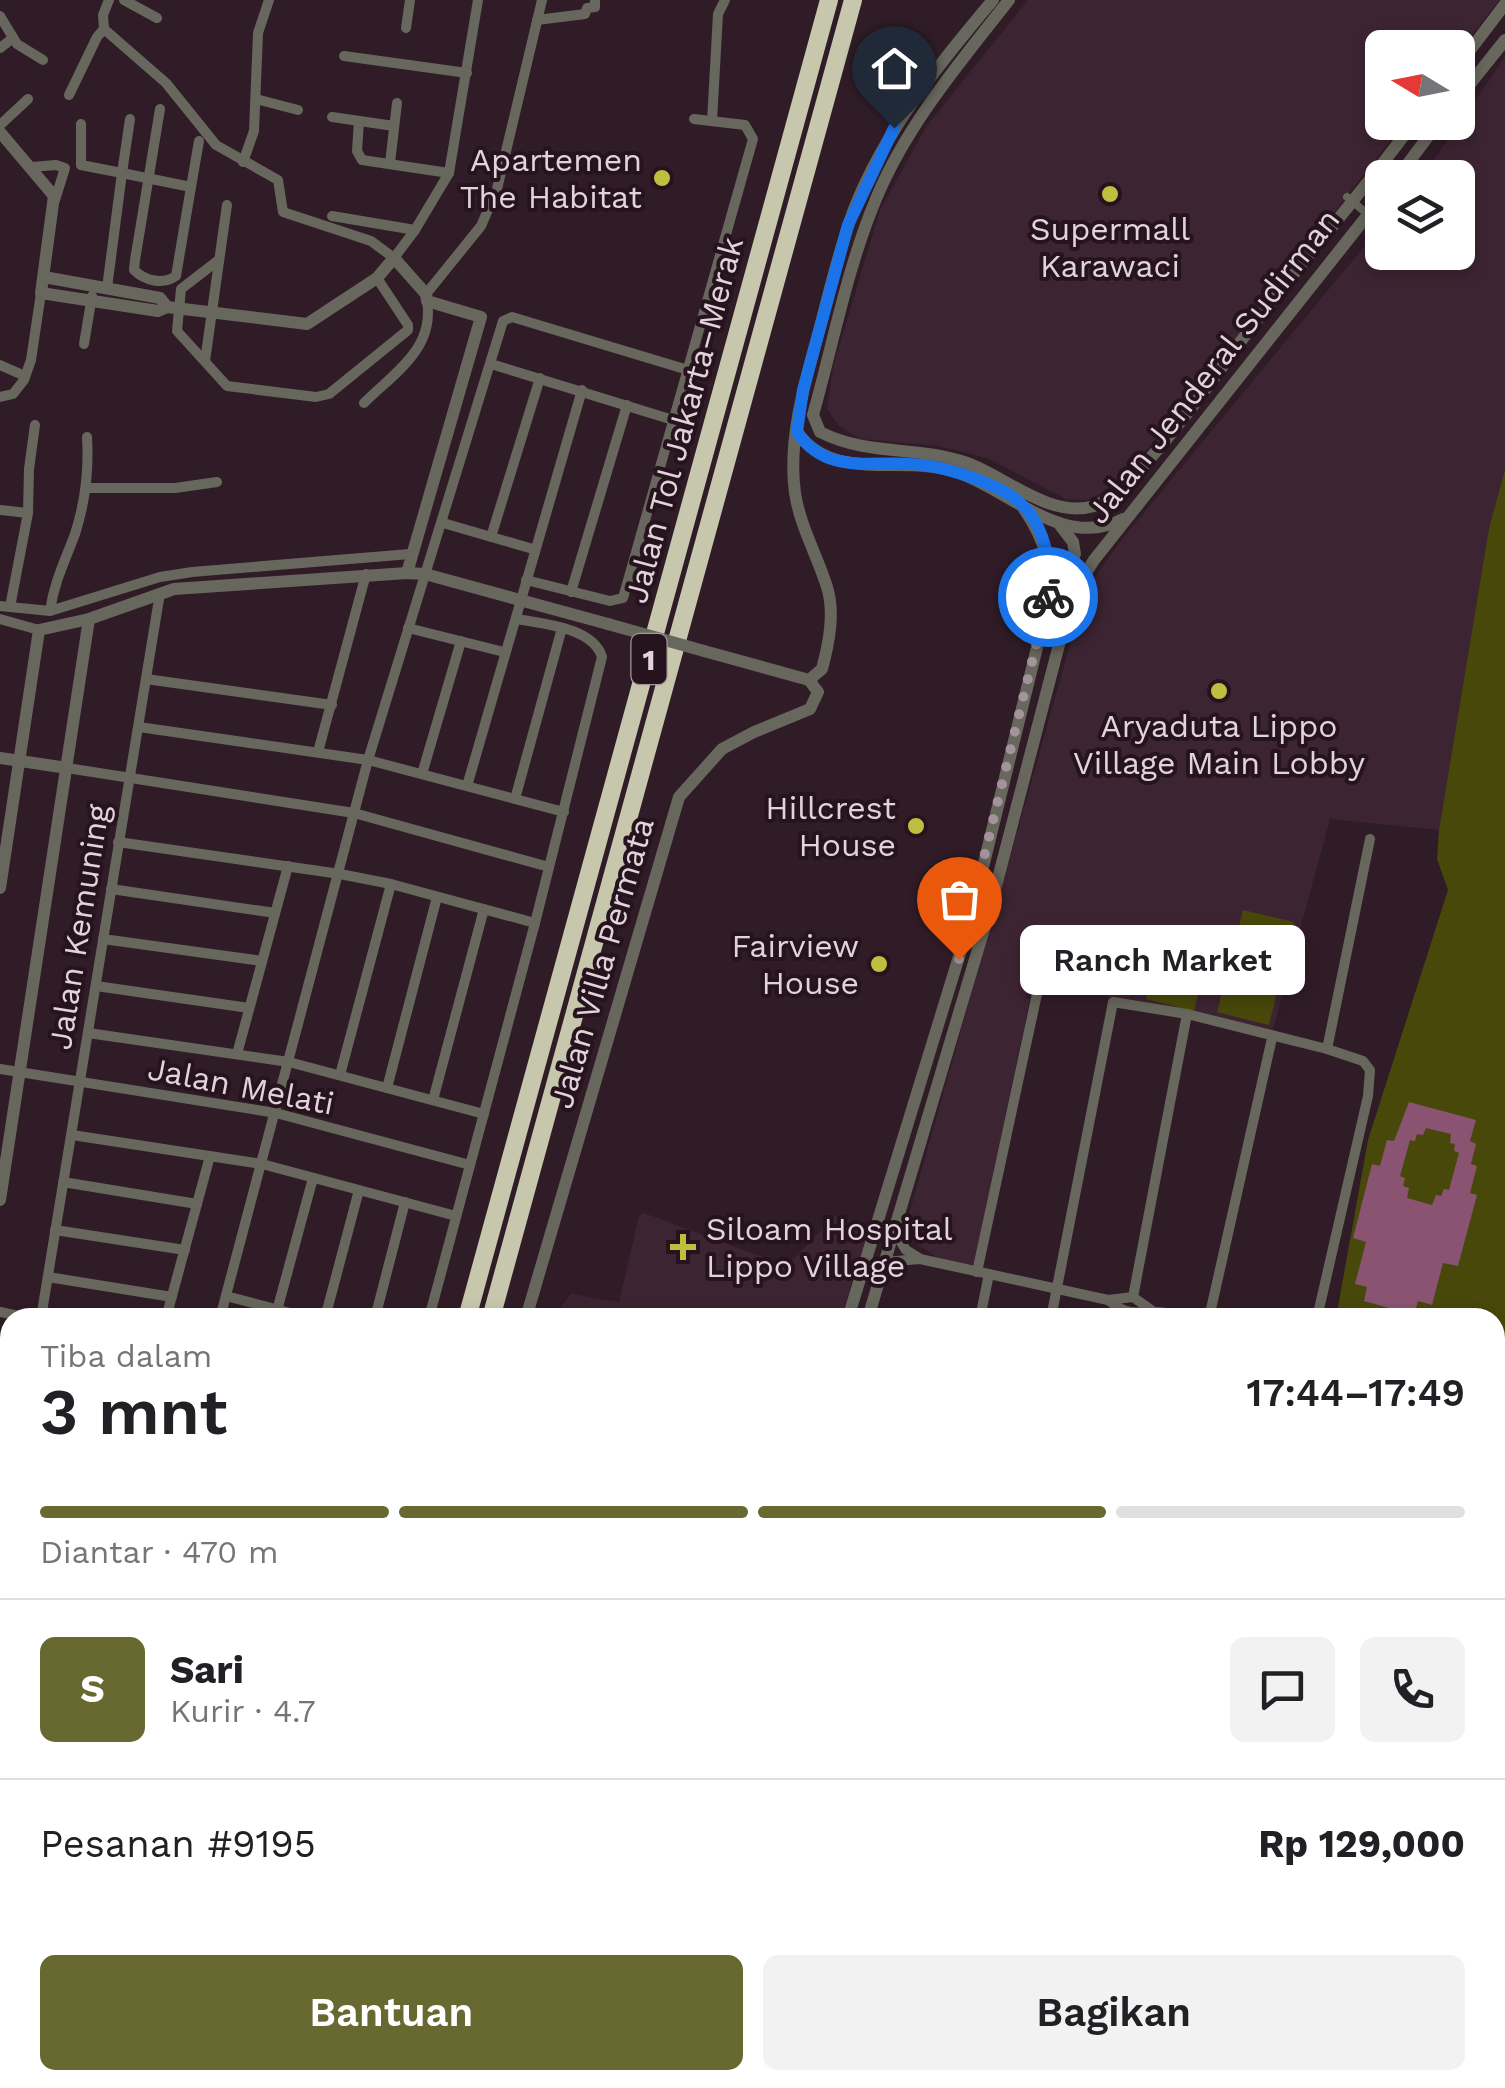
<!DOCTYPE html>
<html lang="id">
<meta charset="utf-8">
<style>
:root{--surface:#fff;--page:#f2f2f2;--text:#202124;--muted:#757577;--line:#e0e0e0;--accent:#686831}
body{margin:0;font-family:"Work Sans",sans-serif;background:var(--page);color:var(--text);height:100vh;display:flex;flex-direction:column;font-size:38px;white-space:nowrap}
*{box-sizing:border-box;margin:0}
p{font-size:32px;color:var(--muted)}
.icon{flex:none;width:55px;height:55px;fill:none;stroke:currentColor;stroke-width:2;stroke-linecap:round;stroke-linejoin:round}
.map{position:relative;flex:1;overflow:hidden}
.details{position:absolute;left:0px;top:1308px;width:1505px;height:782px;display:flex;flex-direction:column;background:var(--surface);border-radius:30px 30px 0 0;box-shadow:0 5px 15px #0003}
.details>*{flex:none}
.needle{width:65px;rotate:280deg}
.controls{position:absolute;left:1365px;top:30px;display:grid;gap:20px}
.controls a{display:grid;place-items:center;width:110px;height:110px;border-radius:15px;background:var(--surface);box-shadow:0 5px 15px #0003;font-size:50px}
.pin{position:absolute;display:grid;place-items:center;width:85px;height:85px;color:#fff;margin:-102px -42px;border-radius:50% 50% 50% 0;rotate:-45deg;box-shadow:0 0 10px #0007}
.pin .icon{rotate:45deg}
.courier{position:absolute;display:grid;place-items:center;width:100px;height:100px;margin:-50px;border:8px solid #1a73e8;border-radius:50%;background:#fff;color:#222;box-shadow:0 2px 12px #0007}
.bubble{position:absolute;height:70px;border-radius:15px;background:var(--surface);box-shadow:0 5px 15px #0003;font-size:32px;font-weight:600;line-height:70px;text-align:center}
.head em{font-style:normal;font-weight:600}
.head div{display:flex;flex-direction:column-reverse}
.head{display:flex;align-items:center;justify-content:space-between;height:170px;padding:0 40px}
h1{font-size:65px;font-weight:600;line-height:75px}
.bar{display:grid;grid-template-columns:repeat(4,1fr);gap:15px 10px;align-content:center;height:120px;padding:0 40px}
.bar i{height:12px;border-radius:8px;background:var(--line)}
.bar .selected{background:var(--accent)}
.bar p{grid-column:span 4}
.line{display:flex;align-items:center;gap:25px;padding:0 40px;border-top:2px solid var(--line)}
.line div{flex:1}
.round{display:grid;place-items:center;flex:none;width:105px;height:105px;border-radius:15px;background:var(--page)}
.primary-button{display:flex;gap:20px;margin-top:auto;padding:20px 40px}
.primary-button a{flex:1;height:115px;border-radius:15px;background:var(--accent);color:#fff;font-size:40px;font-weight:600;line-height:115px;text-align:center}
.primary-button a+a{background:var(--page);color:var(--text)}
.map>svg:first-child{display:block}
</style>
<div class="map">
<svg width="1505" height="2088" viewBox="0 0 1505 2088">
<rect width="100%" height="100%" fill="#301c27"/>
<g fill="#3d2432">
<path d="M1028,0h471l-41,53v-5h-76v74l22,1 -247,316 -51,52 -19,9 -21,-1 -79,-41 -48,-12 -79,-7 -22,-14 -11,-16 6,-42 47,-157 46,-83z"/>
<path d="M1505,57v413l-16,58 -50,302 -109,-11 -58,214 -154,-31 -42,-25 -47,-3 -4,24 5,1 -56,265 -22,3 -45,-29 -1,-13 175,-619 16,-32 26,-36 259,-313v27h76v-74l-36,-1z"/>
<path d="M644,1213l143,53 48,-50 35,11 -29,90 -289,1 19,-24 48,8 20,-86z"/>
<path d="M10,1908v172h110l28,8h-148v-175z"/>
</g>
<g fill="#48480a">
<path d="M1505,470v951l-10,-3v-100h-159l32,-178 80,-250 -11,-31 2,-29 50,-302z"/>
<path d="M1243,910l51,12 -25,103 -52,-13z"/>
<path d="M1159,947l47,12 -12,52 -48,-12z"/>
<path d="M0,1766l10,2v140l-10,5z"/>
<path d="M1016,2080h215l-16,8h-197z"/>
</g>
<path fill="#8a5372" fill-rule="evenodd" d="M1409,1102l67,18 -6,21 6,3 -5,20 6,2 -7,27 7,2 -19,71 -15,-3 -11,42 -14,-4 -4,14 -50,-14 3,-14 -12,-3 11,-42 -13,-4 19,-74 8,2 7,-26 7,1zM1426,1128l25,6 -1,9 5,1 -1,7 5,2 -10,37 -5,-1 -3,7 -5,-1 -4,10 -25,-7 2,-10 -6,-2 2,-8 -5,-2 10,-36 5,1 2,-7 6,1z"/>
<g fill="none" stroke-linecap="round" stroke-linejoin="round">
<g stroke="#67675d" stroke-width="10">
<path d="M109,0l-6,15 1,14 62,54 50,62 62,35 5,32 88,29 23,17 21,-28 34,-57 29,-173"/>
<path d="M124,0l33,18"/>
<path d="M0,16l17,28 26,16"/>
<path d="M537,20l48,-6 2,-6 8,-1v-7"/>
<path d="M406,28l4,-28"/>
<path d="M0,48l13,-10"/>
<path d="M344,56l123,17"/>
<path d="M69,95l28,-58 7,-8"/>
<path d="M256,99l42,11"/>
<path d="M160,109l-25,151 -1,10c11,11 29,15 42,6l15,-89"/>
<path d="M332,117l62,9"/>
<path d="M130,119l-8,54 69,14 8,-46"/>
<path d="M359,121l-2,30 5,9 87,13"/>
<path d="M712,121l6,-107 7,-14"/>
<path d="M81,124v41l41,8 -15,115"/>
<path d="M0,125l28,-26"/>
<path d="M243,162l11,-31 4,-98 11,-33"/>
<path d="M390,163l7,-60"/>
<path d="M31,167l25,-2 9,3 -10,32"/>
<path d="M332,216l83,14"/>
<path d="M216,262l-35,27 -4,42 50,55 89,11 13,-3 79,-64v-5l-31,-47"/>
<path d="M426,294l55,-68 16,-37 45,-189"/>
<path d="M84,344l8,-48"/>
<path d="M205,361l22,-156"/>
<path d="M491,364l182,56"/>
<path d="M0,365l25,11"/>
<path d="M0,397l13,-3 11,-14 7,-20 10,-67"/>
<path d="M364,403c30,-30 71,-54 63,-102"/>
<path d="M86,488h89l42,-6"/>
<path d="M0,510l28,3"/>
<path d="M443,523l90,26"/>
<path d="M491,537l49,-159"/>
<path d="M526,580l84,21 13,-3 130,-459 -8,-14 -51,-6"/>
<path d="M571,592l56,-187"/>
<path d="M0,606l50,5 110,-34 32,-5 218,-18"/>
<path d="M10,607l18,-94 1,-44 6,-44"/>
<path d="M50,611c4,-29 15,-50 25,-77 10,-31 14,-65 12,-97"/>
<path d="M0,619l39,11"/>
<path d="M408,628l96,24"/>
<path d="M146,679l186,26"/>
<path d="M139,727l229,33 196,52"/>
<path d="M318,752l48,-178"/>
<path d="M67,768l287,45 195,54"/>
<path d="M422,774l39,-133"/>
<path d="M467,786l115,-396"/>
<path d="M515,799l47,-171"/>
<path d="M118,842l222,32 51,10 144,39"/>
<path d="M111,889l164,24"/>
<path d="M103,939l159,22"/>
<path d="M96,986l153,22"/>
<path d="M88,1033l201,29 195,52"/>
<path d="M1327,1049l43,-210"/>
<path d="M237,1054l51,-188"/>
<path d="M0,1069l276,44 194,52"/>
<path d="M340,1075l51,-191"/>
<path d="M387,1088l50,-191"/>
<path d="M433,1100l51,-191"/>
<path d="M72,1135l190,29 194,52"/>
<path d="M63,1182l134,22"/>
<path d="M55,1230l130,20"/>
<path d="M894,1231l12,19 13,8"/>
<path d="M884,1262l36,-3 188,41 25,-3 21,15"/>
<path d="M977,1272l60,-278"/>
<path d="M48,1277l124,20"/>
<path d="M226,1296l83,22"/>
<path d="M1133,1297l54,-283"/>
<path d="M1108,1300c18,15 26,13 46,12 10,-1 24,4 34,6"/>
<path d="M0,1312l28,6"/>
<path d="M41,1318l119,-725"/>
<path d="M166,1318l44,-162"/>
<path d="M220,1318l148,-558 135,-439 9,-4 176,53"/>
<path d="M275,1318l38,-140"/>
<path d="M325,1318l34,-128"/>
<path d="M375,1318l30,-116"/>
<path d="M429,1318l106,-395 67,-266c-9,-30 -60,-33 -85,-38"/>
<path d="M980,1318l9,-44"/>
<path d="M1051,1318l62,-316 74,12 140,35 36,12 7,9 -2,26 -51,222"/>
<path d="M1209,1318l63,-280"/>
<path d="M0,1388l10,2"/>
<path d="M1495,1427l10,1"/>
<path d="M0,1515l10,3"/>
<path d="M1,1618l9,-83"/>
<path d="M1495,1628l10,-48"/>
<path d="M1495,1704l10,-1"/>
<path d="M0,1758l10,2"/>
<path d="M1495,1835l10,-5"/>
<path d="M1495,1881l10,-5"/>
<path d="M1495,1922l10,-6"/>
<path d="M1495,1979l10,20"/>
<path d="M751,2080l14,8"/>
<path d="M1399,2080l4,8"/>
<path d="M1473,2080l4,8"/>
<path d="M540,2088l24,-8"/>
<path d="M821,2088l4,-8"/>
</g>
<g stroke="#67675d" stroke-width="12">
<path d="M1009,0c-49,62 -103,126 -133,199 -29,69 -43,145 -63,216l7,17c50,25 96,13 147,31 39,14 83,56 127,43 39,-12 123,-133 150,-169 55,-73 116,-141 170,-215"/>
<path d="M1458,66l47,-62"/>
<path d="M1458,99l47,-59"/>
<path d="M0,132l54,64 -13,97 117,18 9,-4 -7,-9 -116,-21"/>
<path d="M1397,178l42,-56"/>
<path d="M167,307l140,17 70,-46 17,-20 32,36 1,7 54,16 -74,256"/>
<path d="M797,432c35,51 105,23 157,39 54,17 109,80 169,48"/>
<path d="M1024,509c21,31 29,57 23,94"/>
<path d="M704,651l105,29"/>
<path d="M809,680l13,-11c7,-26 13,-56 5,-82 -10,-32 -27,-61 -32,-94 -7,-50 8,-104 21,-151 12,-44 22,-90 38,-133 31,-79 85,-145 139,-209"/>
<path d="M0,758l67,10"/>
<path d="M0,888l39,-258 50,-11 85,-30 233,-16 18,1 183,50"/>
<path d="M0,1200l89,-581"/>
<path d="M526,1318l153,-521 43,-48 32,-17 56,-23 8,-17 -9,-12"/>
<path d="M848,1318l121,-394 75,-305 31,-65 -2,-12 -13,-17"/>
<path d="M868,1318l122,-409 77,-295 11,-29 16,-25 288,-363"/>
<path d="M1495,1765h10"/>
<path d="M1495,1782l10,1"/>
<path d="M1012,2080l3,8"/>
<path d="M400,2088l1,-8"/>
<path d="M409,2088l2,-8"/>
</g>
<g stroke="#c6c7ac" stroke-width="18">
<path d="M467,1318l362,-1318"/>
<path d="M491,1318l362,-1318"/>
<path d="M255,2088l3,-8"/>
<path d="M276,2088l2,-8"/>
</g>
<path stroke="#67675d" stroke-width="8" d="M1347,197l35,29"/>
<path stroke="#67675d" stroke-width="12" d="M608,624l96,27"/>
</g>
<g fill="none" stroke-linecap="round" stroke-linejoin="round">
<path stroke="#a3939b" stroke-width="10" stroke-dasharray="0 18" d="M959,959l89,-362"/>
<path stroke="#1a73e8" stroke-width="12" d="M894,128l-46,97 -45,165 -6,42c29,42 70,29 114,32 29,1 88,19 109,39 25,22 33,64 28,94"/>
</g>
<g fill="#bfbe41" stroke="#26131d" stroke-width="4">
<circle cx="662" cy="178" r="10"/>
<circle cx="1110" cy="194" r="10"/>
<circle cx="1219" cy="691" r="10"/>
<circle cx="916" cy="826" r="10"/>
<circle cx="879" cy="964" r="10"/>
<path d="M678 1232h10v10h10v10h-10v10h-10v-10h-10v-10h10z"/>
</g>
<g text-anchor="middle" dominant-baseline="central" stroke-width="8" stroke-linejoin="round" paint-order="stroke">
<rect fill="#26131d" stroke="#a999a1" stroke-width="2.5" x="631.5" y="634" width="35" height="50" rx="8"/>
<g font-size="30" font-weight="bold" fill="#e1d3da">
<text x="649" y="659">1</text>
</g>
<g font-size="32" fill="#e1d3da" stroke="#26131d" text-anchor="end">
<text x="642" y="160">Apartemen<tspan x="642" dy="37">The Habitat</tspan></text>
<text x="1110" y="229" text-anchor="middle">Supermall<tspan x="1110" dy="37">Karawaci</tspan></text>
<text x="1219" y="726" text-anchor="middle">Aryaduta Lippo<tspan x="1219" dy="37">Village Main Lobby</tspan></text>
<text x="896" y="808">Hillcrest<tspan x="896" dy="37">House</tspan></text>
<text x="859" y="946">Fairview<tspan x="859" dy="37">House</tspan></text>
<text x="706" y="1229" text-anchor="start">Siloam Hospital<tspan x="706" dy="37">Lippo Village</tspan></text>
</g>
<g font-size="32" fill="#e1d3da" stroke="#26131d">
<text transform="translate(1213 366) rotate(-52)">Jalan Jenderal Sudirman</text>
<text transform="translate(684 420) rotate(-75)">Jalan Tol Jakarta–Merak</text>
<text transform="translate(79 927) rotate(-81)">Jalan Kemuning</text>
<text transform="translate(602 963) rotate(-74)">Jalan Villa Permata</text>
<text transform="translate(241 1086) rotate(11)">Jalan Melati</text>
</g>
</g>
</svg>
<div class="controls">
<a><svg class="needle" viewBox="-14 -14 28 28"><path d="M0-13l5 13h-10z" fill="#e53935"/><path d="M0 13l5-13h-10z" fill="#757577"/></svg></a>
<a><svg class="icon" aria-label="layers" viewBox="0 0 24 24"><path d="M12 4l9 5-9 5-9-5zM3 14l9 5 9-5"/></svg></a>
</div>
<div class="pin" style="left:959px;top:959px;background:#ea580c"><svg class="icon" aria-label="bag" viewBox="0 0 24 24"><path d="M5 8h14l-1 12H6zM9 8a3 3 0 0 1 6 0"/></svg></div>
<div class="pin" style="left:894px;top:128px;background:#1f2937"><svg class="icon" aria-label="home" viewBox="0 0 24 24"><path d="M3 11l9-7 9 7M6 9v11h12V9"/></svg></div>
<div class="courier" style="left:1048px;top:597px"><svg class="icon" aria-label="bike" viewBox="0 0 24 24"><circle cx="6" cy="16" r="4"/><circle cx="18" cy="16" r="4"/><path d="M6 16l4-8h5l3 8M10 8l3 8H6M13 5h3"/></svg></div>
<div class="bubble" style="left:1020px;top:925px;width:285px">Ranch Market</div>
<section class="details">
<div class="head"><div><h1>3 mnt</h1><p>Tiba dalam</p></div><em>17:44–17:49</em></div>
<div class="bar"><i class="selected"></i><i class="selected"></i><i class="selected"></i><i></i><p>Diantar · 470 m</p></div>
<div class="line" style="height:180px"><b class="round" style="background:var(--accent);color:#fff">S</b><div><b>Sari</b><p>Kurir · 4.7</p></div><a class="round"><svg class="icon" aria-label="chat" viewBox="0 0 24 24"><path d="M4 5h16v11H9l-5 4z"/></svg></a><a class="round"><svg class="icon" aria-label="phone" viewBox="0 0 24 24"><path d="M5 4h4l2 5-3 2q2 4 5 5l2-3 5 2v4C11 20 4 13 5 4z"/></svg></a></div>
<div class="line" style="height:130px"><div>Pesanan #9195</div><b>Rp 129,000</b></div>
<div class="primary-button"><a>Bantuan</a><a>Bagikan</a></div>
</section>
</div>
